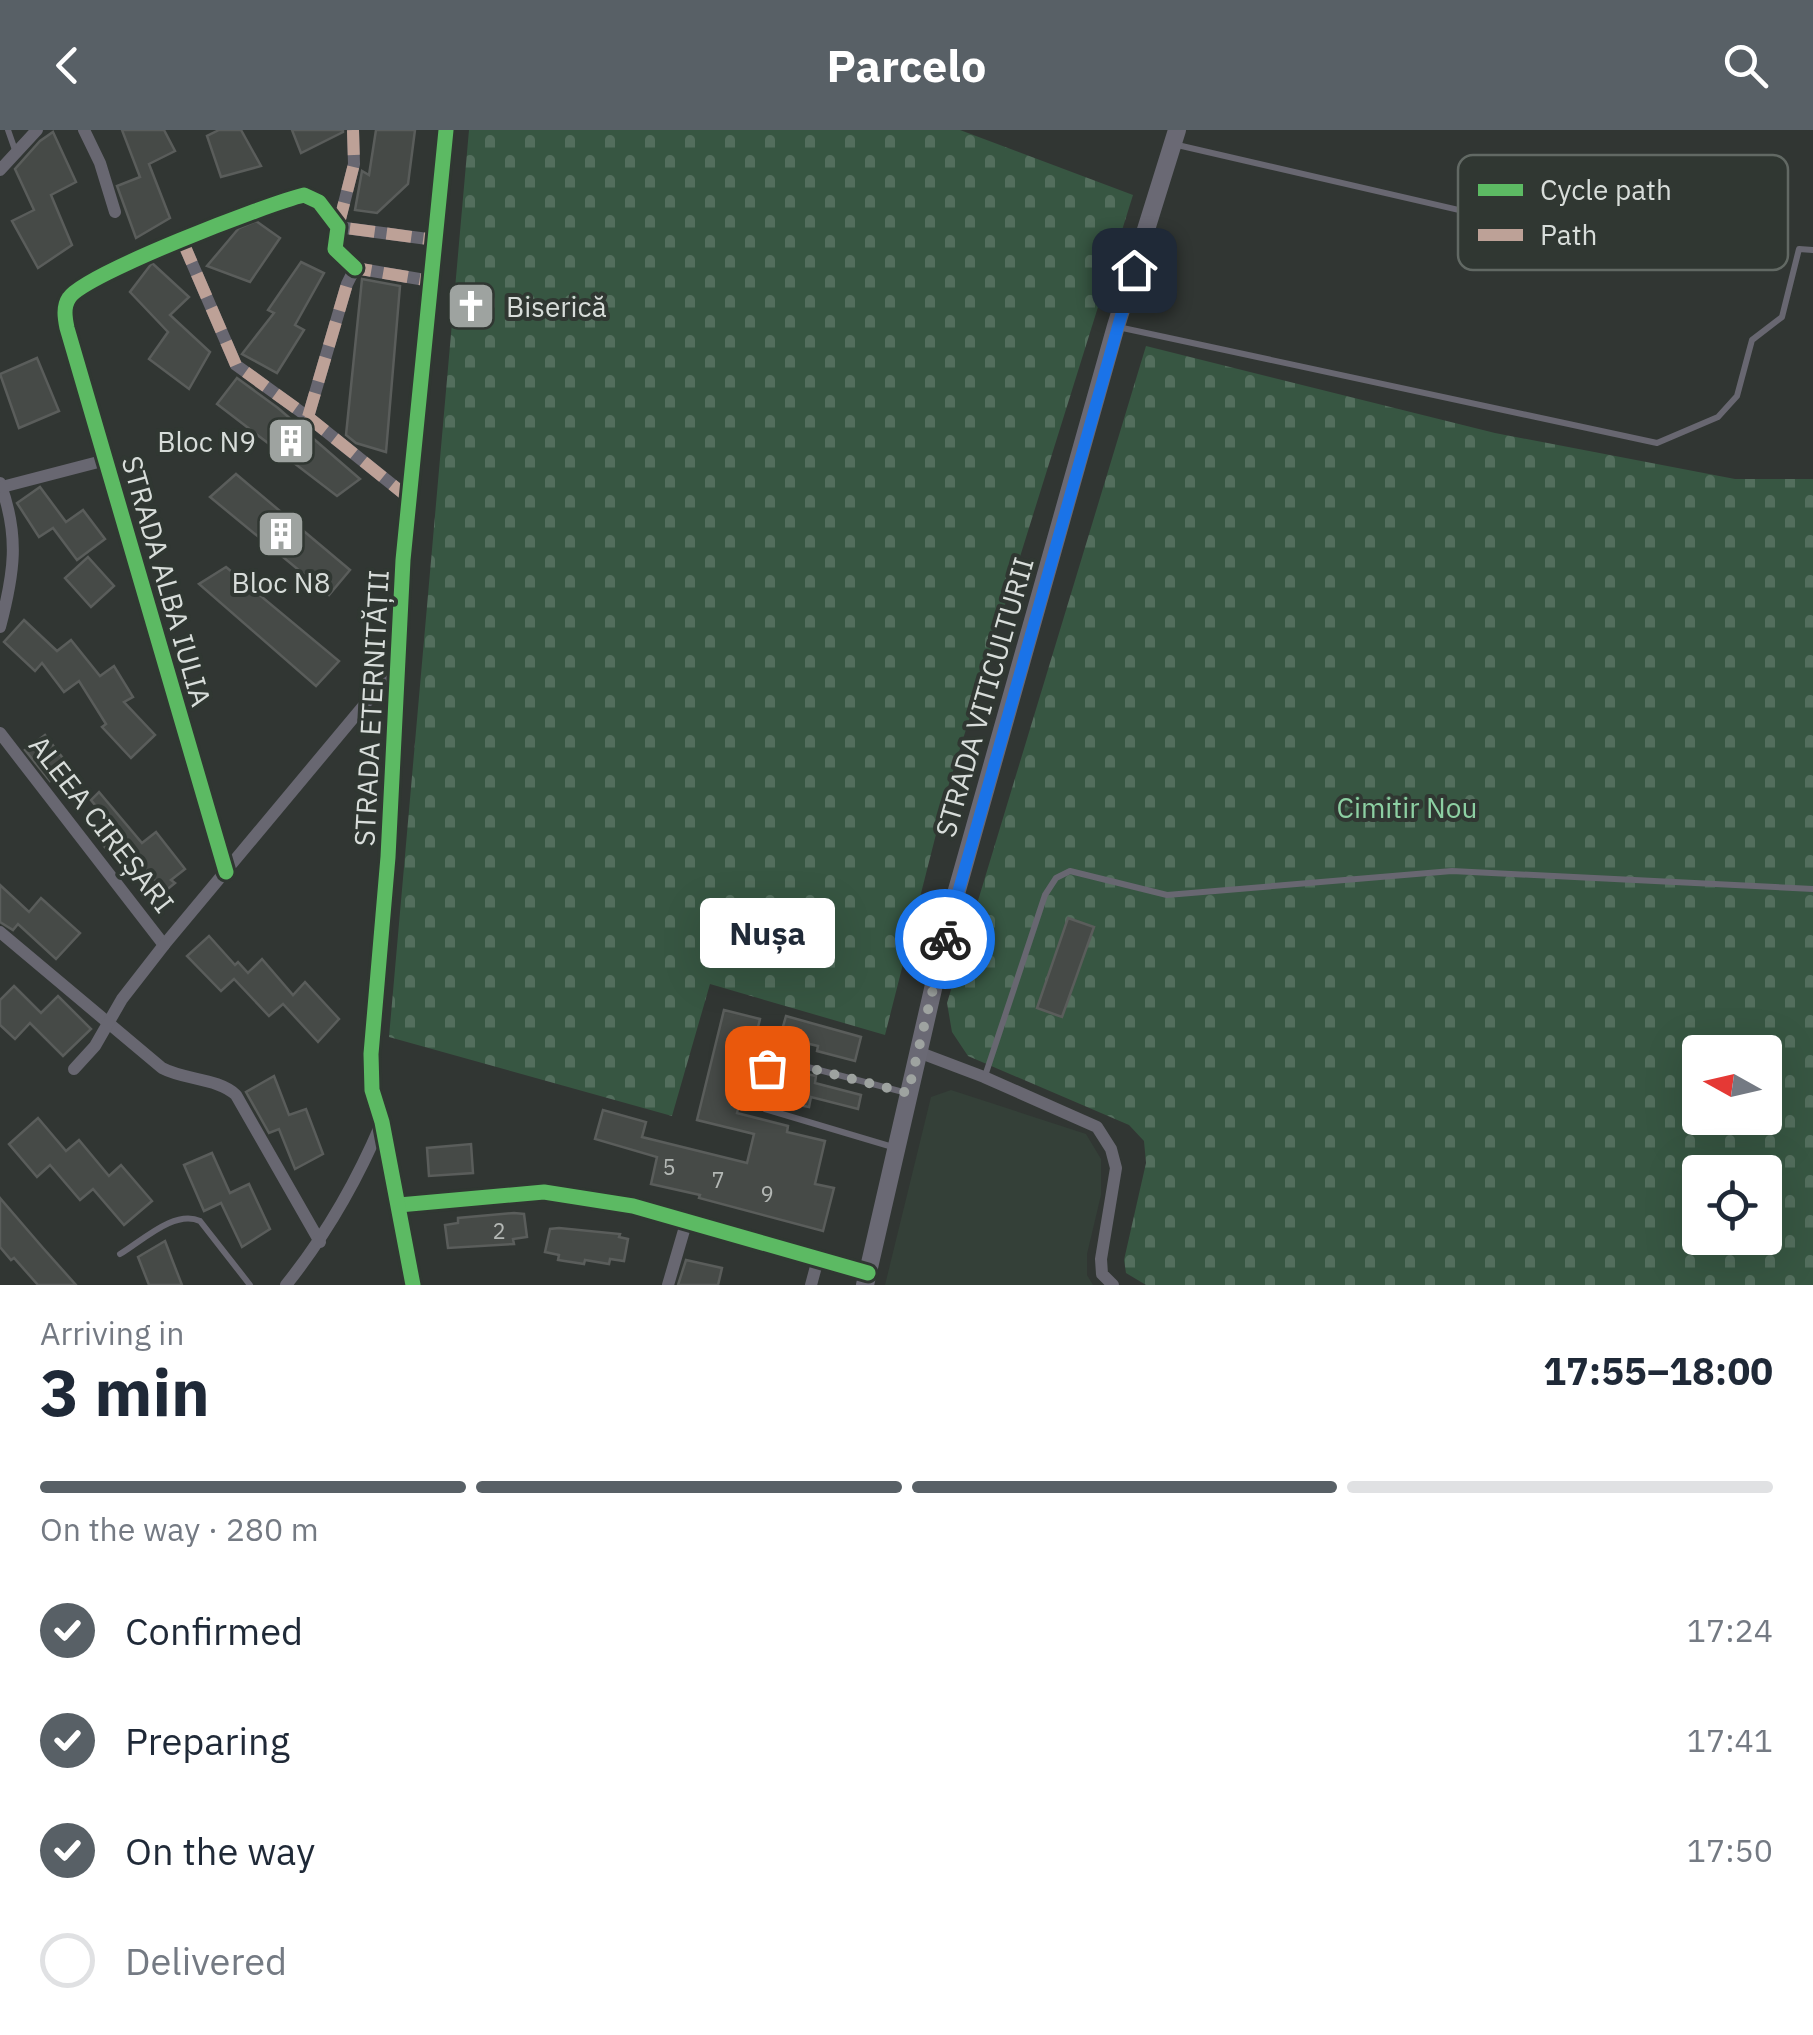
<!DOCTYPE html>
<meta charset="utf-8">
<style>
:root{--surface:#fff;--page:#f6f6f7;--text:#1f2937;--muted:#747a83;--line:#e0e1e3;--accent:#586066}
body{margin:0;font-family:"IBM Plex Sans",sans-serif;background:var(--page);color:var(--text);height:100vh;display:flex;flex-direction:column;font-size:38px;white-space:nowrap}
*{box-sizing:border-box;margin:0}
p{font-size:32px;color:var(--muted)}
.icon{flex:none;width:55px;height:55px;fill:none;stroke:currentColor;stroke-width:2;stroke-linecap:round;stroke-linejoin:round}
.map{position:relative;height:1155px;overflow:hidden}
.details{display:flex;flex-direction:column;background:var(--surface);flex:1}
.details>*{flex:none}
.needle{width:65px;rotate:278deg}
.controls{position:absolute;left:1682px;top:905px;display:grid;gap:20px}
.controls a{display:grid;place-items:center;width:100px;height:100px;border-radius:10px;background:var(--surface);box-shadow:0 10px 40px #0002;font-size:50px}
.pin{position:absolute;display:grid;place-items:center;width:85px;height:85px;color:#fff;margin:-42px;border-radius:20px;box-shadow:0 5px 15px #0006}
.courier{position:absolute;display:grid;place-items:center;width:100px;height:100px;margin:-50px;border:8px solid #1a73e8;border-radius:50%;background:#fff;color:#222;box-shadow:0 2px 12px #0007}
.bubble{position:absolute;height:70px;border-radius:10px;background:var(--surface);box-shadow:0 10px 40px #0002;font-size:32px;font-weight:700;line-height:70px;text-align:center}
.summary em{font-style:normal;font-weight:700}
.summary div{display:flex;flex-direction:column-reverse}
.summary{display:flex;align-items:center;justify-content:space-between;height:170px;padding:0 40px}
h1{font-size:65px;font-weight:700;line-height:75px}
.bar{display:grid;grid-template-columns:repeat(4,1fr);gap:15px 10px;align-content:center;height:120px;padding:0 40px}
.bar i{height:12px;border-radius:8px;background:var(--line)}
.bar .selected{background:var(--accent)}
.bar p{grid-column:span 4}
ol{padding:0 40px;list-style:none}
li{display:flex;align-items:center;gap:30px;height:110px}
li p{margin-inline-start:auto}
li .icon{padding:10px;border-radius:50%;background:var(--accent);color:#fff;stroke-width:4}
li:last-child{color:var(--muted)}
li i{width:55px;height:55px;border:5px solid var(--line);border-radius:50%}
header{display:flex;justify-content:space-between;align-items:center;height:130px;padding:0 40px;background:var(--accent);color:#fff;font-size:45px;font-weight:700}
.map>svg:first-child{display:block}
</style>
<header><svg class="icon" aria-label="back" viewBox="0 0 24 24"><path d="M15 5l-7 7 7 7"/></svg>Parcelo<svg class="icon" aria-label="search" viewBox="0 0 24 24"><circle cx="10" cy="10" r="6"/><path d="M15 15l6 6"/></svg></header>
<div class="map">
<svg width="1813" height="1155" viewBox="0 0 1813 1155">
<defs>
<pattern id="cemetery-stones" width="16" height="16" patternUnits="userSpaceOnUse" patternTransform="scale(2.5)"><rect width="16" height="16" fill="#375642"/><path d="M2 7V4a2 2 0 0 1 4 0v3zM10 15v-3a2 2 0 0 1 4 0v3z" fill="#536e5d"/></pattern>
</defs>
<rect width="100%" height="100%" fill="#313633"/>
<path fill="#344038" d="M951,960l135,44 15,25v36l-14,59v21l6,10h-208l46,-188z"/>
<g fill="url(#cemetery-stones)" fill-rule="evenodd">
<path d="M469,0h491l173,65 -185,592 -63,248 -175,-51 -38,132 -283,-79z"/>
<path d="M1146,216l349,87 240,46h78v806h-667l-20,-12 -2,-13 22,-97 -2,-22 -15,-16 -161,-69 -16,-24 -5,-29zM1700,922h65v66h-65zM1700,1042h65v66h-65z"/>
</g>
<g fill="#464a47" stroke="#5a5d5b" stroke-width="2.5">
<path d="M122,0h42l11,21 -26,13 21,54 -34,20 -19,-52 23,-9z"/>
<path d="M219,0h22l20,36 -40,11 -14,-41z"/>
<path d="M292,0h51v2l-42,21z"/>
<path d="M376,0h39l-7,54 -31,29 -22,-3 7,-39 7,4z"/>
<path d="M53,2l23,50 -25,13 21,50 -34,23 -26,-47 22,-11 -19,-41 25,-28z"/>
<path d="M256,91l24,17 -30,44 -43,-16 32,-38z"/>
<path d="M301,132l23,11 -29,52 9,5 -27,43 -35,-19 32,-41 -6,-3z"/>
<path d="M152,133l37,34 -19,18 40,37 -21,37 -40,-30 19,-27 -38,-40z"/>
<path d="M362,149l38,7 -14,166 -30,-9 -10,-8z"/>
<path d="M37,228l22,53 -40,17 -19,-54z"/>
<path d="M237,248l41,30 82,71 -23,17 -120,-92z"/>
<path d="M236,344l114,96 -21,25 -119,-98z"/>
<path d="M40,357l26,35 17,-12 22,29 -28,21 -24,-32 -14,9 -22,-34z"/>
<path d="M88,427l26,29 -23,21 -26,-29z"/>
<path d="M226,437l113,94 -23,25 -117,-102z"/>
<path d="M24,490l33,31 14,-11 29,36 14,-10 19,31 -9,5 31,33 -24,23 -29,-31 4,-3 -27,-43 -15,11 -22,-29 -7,8 -31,-29z"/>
<path d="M45,605l24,31 -19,15 -25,-31z"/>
<path d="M99,662l43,51 14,-11 29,37 -14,11 4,3 -11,9 -27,-34 -14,11 -30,-36 15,-12 -17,-21z"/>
<path d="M0,755l29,27 12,-14 39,35 -24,26 -38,-35 -5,6 -13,-8z"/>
<path d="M1068,788l26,9 -32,90 -25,-9z"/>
<path d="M209,806l26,29 3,-3 10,11 14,-14 31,36 12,-13 34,37 -21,23 -35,-38 -14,12 -35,-37 -13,12 -34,-35z"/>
<path d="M14,856l27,27 17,-17 33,33 -28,27 -33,-33 -15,16 -15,-14v-25z"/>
<path d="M724,880l36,9 -23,94 51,13 -1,6 38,9 -10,43 19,4 -11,43 -124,-33 1,-3 -49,-11 6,-27 -62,-18 8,-29 43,12 -4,15 105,26 7,-29 -57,-14z"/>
<path d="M786,886l75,21 -6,24 -38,-10 1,-5 -38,-9z"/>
<path d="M802,943l14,3 -1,7 46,12 -3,14 -47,-12 -2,10 -15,-3z"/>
<path d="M274,946l15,39 17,-6 17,45 -28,15 -16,-40 -10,4 -23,-41z"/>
<path d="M38,988l28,33 13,-11 30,36 12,-11 31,36 -28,24 -31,-36 -13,11 -30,-35 -13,12 -28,-33z"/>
<path d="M471,1014l2,29 -44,3 -2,-28z"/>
<path d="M212,1023l18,40 19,-9 21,45 -28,18 -21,-44 -17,8 -20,-46z"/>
<path d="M0,1068l43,50 33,37h-38l-24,-27 -3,2 -11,-13z"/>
<path d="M514,1083l10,1 3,23 -14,2 1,5 -66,4 -3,-23 13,-2v-5z"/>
<path d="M559,1098l61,6 -1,3 9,2 -4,22 -14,-2 -1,5 -24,-4 -1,4 -26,-4 1,-5 -14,-3 5,-23z"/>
<path d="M165,1111l8,21 9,23h-33l-11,-28z"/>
<path d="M686,1130l36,8 -4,17h-40z"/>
</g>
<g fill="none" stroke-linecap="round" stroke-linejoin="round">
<g stroke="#686771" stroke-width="6">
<path d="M8,0l7,20"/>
<path d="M1173,14l416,96 13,-51"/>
<path d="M1118,197l539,116 61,-26 19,-21 15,-56 30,-23 17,-68 14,1"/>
<path d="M985,946l60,-181 11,-17 14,-7 97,24 285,-24 361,18"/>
<path d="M896,1018l-131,-39c-11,-15 -3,-41 12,-50l130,34"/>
<path d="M120,1124c22,-13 55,-45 80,-33l50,64"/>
</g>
<g stroke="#686771" stroke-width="12">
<path d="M84,0l16,33 15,49"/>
<path d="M353,0l1,34 -16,63 97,13"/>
<path d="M0,40l37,-40"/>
<path d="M182,110l54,125 72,52 101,81"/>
<path d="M308,287l39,-133 8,-16 76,13"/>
<path d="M0,353c20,53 14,91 0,144"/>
<path d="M2,357l104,-27"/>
<path d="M0,603l164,212"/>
<path d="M226,742l-159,-544c-2,-10 -4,-21 2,-30 15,-24 201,-95 235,-103l15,7 19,25 -3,22 20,19"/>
<path d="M0,802l162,136c22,12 56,10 74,27l84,147"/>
<path d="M918,922l66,25 113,50 14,22 5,19 -15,91 1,15 11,11"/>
<path d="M74,939l21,-23 27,-47 42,-54 211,-253 24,-19"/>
<path d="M399,1075l145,-13 89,14 235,67"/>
<path d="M286,1155c40,-50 70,-102 95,-161"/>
<path d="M668,1155l19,-65"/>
<path d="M811,1155l7,-26"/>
</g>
<g stroke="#6a6974" stroke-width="18">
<path d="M413,1155l-31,-163 -10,-32 -1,-36 17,-197 15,-297 43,-430"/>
<path d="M865,1155l85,-370 166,-589 61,-196"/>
</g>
<g stroke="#bda197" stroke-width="12" stroke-dasharray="25 12" stroke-linecap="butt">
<path d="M353,0l1,34 -16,63 97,13"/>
<path d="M182,110l54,125 72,52 101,81"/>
<path d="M308,287l39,-133 8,-16 76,13"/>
</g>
<g stroke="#303732" stroke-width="21">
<g id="cycleway">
<path d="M226,742l-159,-544c-2,-10 -4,-21 2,-30 15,-24 201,-95 235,-103l15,7 19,25 -3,22 20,19"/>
<path d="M399,1075l145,-13 89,14 235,67"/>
<path d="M413,1155l-31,-163 -10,-32 -1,-36 17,-197 15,-297 43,-430"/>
</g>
</g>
<use href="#cycleway" stroke="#5cba63" stroke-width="15"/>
</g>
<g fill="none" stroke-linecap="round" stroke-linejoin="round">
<path stroke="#9ea3a0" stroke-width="10" stroke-dasharray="0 18" d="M767,938l10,-8 131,33 37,-154"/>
<path stroke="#1a73e8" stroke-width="12" d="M945,809l189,-669"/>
</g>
<defs>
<g id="church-square" transform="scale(2.5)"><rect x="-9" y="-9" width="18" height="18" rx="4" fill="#9ea3a0" stroke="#303732"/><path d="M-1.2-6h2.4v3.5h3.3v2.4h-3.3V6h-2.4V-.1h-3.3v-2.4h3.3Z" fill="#fff"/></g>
<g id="building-square" transform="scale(2.5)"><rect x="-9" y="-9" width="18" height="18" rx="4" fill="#9ea3a0" stroke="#303732"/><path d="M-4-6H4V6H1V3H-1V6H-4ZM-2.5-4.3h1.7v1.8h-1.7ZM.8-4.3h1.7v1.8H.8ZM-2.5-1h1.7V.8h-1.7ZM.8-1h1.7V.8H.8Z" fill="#fff"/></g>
</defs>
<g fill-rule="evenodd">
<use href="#church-square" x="471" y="176"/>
<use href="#building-square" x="291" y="311"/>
<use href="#building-square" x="281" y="404"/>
</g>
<g text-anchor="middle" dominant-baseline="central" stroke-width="8" stroke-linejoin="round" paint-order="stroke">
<g font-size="22" fill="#b4b8b5">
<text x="669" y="1036">5</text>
<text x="718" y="1049">7</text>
<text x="767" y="1063">9</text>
<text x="499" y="1100">2</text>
</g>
<g font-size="28" fill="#d8ddda" stroke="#303732" text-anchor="start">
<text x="506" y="176">Biserică</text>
<text x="256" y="311" text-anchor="end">Bloc N9</text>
<text x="281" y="452" text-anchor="middle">Bloc N8</text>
</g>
<g font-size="28" fill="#d8ddda" stroke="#303732">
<text transform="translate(167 451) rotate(74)">STRADA ALBA IULIA</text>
<text transform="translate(984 567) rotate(-74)">STRADA VITICULTURII</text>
<text transform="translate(371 578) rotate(-87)">STRADA ETERNITĂȚII</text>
<text transform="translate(102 694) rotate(52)">ALEEA CIREȘARI</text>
</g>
<g font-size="28" fill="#8dd0a3" stroke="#303732">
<text x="1407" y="677">Cimitir Nou</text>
</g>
</g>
<rect x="1458" y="25" width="330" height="115" rx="15" fill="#303732" stroke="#626964" stroke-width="2.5"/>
<rect x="1478" y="54" width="45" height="12" fill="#5cba63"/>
<rect x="1478" y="99" width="45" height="12" fill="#bda197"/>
<g font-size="28" fill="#d8ddda">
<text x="1540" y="70">Cycle path</text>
<text x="1540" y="115">Path</text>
</g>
</svg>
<div class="controls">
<a><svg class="needle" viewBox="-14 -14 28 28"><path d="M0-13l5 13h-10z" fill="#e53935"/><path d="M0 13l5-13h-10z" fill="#747a83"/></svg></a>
<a><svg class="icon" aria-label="locate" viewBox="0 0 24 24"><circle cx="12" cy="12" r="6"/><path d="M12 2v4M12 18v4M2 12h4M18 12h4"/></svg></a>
</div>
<div class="pin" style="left:767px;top:938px;background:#ea580c"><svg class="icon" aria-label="bag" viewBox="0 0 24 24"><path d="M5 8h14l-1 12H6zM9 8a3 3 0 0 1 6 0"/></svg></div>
<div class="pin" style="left:1134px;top:140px;background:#1f2937"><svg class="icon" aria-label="home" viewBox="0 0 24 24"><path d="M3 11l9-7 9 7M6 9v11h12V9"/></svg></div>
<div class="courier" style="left:945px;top:809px"><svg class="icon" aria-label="bike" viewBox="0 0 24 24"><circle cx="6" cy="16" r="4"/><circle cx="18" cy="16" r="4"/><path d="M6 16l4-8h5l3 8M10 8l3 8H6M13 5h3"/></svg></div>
<div class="bubble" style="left:700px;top:768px;width:135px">Nușa</div>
</div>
<section class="details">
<div class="summary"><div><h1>3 min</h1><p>Arriving in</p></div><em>17:55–18:00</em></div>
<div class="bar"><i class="selected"></i><i class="selected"></i><i class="selected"></i><i></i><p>On the way · 280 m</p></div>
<ol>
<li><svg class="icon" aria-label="check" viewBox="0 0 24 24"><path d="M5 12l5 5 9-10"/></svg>Confirmed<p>17:24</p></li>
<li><svg class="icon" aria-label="check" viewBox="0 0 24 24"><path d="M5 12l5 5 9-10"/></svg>Preparing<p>17:41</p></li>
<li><svg class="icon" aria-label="check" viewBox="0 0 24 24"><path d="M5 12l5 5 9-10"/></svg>On the way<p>17:50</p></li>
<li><i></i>Delivered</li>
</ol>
</section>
